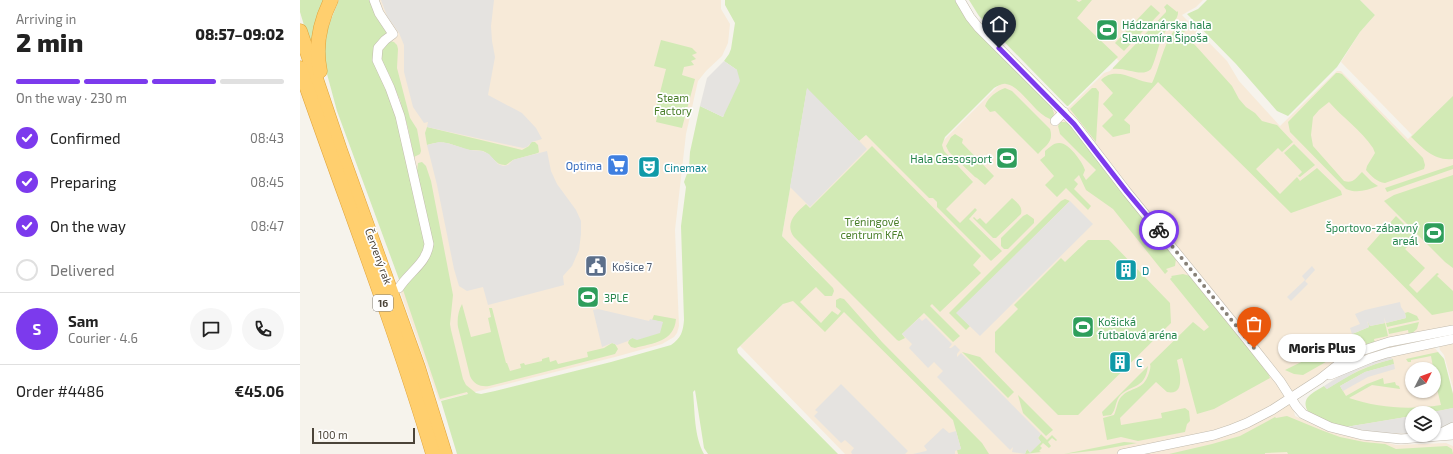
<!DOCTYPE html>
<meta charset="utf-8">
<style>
:root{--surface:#fff;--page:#f6f6f6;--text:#222;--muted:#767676;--line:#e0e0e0;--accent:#7c3aed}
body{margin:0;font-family:"Exo 2",sans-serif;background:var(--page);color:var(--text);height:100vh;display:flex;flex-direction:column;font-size:15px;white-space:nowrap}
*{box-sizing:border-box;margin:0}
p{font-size:13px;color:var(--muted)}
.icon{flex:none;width:22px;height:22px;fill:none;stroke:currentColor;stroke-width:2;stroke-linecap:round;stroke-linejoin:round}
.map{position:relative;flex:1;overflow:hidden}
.side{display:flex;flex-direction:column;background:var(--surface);width:300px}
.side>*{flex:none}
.needle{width:26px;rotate:48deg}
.controls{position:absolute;left:1105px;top:362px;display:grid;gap:8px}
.controls a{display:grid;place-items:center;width:36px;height:36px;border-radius:50%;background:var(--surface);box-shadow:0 1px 3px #0004;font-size:20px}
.scale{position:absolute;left:12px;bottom:10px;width:103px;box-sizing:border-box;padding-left:4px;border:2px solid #4b4439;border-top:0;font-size:11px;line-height:14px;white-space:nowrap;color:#4b4439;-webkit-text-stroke:3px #fff;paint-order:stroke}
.pin{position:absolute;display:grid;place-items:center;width:34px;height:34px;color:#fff;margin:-41px -17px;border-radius:50% 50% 50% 0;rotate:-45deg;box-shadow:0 0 4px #0007}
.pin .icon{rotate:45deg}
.courier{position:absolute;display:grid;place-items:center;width:40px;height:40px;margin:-20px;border:3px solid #7c3aed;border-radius:50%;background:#fff;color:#222;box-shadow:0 1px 5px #0007}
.bubble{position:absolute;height:28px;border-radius:14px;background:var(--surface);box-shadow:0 1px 3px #0004;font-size:13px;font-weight:800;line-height:28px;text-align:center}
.overview em{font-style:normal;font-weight:800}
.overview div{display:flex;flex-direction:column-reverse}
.overview{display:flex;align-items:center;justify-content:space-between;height:68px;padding:0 16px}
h1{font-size:26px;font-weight:800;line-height:30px}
.bar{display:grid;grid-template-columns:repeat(4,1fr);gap:6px 4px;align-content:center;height:48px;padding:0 16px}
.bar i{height:5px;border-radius:3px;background:var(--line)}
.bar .selected{background:var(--accent)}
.bar p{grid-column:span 4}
.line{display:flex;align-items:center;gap:10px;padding:0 16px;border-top:1px solid var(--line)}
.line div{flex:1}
.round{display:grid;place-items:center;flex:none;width:42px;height:42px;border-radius:21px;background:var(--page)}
ol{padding:0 16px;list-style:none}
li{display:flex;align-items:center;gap:12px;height:44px}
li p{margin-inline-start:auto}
li .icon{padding:4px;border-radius:50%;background:var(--accent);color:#fff;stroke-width:4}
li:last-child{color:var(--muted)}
li i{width:22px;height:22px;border:2px solid var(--line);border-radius:50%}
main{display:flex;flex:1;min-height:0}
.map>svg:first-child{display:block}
</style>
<main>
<section class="side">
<div class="overview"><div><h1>2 min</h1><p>Arriving in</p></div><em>08:57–09:02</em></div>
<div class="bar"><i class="selected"></i><i class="selected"></i><i class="selected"></i><i></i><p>On the way · 230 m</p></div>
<ol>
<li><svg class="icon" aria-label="check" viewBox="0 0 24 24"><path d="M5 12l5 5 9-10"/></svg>Confirmed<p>08:43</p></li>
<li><svg class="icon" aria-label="check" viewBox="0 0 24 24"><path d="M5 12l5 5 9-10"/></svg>Preparing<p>08:45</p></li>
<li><svg class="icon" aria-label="check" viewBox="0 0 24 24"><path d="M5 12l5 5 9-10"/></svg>On the way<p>08:47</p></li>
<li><i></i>Delivered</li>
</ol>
<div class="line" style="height:72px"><b class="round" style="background:var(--accent);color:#fff">S</b><div><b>Sam</b><p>Courier · 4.6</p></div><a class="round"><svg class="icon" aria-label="chat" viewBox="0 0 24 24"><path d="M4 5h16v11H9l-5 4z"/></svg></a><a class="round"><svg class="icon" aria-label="phone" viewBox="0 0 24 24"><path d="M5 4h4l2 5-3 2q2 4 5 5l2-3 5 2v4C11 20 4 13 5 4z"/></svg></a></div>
<div class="line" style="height:52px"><div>Order #4486</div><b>€45.06</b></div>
</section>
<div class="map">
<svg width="1153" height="454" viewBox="0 0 1153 454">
<rect width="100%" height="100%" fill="#f6f3ec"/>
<g fill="#f7ead8" fill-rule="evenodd">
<path d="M74,0h347v9l9,15 -2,19 -6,13 -16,15 -8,10 -12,53 -11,96 4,96 -2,7 -3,4 -12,7 -47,13 -176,44 -40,-113 4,-7 -25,-217 15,-30z"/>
<path d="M757,0h146l-7,7 -14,8 45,46 12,20 41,45 57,-55h4l67,68 4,-4 -71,-73 19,-30 15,-17 -15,-15h93v388l-9,-33 -4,-5 -2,-8 -84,22 -63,34 4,18 33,15 35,8 22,3 11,3 50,-2 7,3v8h-608l-105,-108 77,-75 -35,-35 25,-148 52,53 7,-6 42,41 109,-109 47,45 33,-32 7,-7 6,-2 9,-10z"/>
<path d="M1133,346l11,13 9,35v31l-19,7v-19h-22v21h-18l-88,-25v-8l1,-3 34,-23 27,-14zM1112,369h22v22h-22z"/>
</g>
<g fill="#d2eab5">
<path d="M0,0h26l-12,40 -4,5 -10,-33z"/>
<path d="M39,0h32l5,17 11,16 -11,11 18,62 31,134 -2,16 -23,26 -63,-171 -10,-37 -3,-24 4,-23z"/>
<path d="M425,0h232l6,14 8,9 80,83 3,7 -1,5 -3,1c-16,-6 -29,-33 -44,-35 -4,-1 -8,2 -12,4l-49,49 -3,8 2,6 29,31 -27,27 14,14 15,-15 2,2 -8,9 2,2 31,30 -11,10 -54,-54v-5l-4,-4h-4l-63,-63 -7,6 -52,-52 -25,147 51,52 1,3 -2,5h-7l-9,-9 -16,15 21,21 11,-12 6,4 3,-4 -5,-4v-7l4,-2 4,1 38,43 100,101 7,11h-31l-1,-4 4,-1 -8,-29 -109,-108 -19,20 -32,-31 -10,3 -46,45 1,4 100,101h-130l-4,-6 -9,-58 -2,2c2,20 1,44 11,62h-247l-16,-53 27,-7 -1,-2 -27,7 -37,-109 29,-49 -15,-70 1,-8 4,-1 4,4 5,15 22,114 -3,29 1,6 12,49 3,6 10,8 5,1 14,-3 116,-29 60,-17c10,-7 12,-13 13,-25l-3,-94 5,-39 -2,-5 5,-14 1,-16 10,-46 23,11 14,-47 -13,-9 5,-7 2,-5 4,-26 -10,-18z"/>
<path d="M669,0h107l3,2 3,-2h10l-15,18 41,39 -50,49h-1l-88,-90z"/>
<path d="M907,0h153l15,15 -15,17 -23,35 -49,49 -11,-5 -41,-47 -49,-50 11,-5z"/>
<path d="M867,4l10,8 1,-1c1,9 -9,15 -13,21 -7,11 -8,25 -14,37 -9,9 -25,-2 -38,0v-1l53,-56v-2l-2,-3z"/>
<path d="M851,5l9,8 -36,38 -9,-8z"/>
<path d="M883,24l3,1 3,3 -5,4v4l11,9 37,41 7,13 7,8 9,6 7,8 15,4 16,17 -11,10 -4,-4 -22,21 24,25 17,-17 3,4 17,-13 24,23 1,4 -51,18 -133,-131 -34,38 6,5v8l-17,4 -11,-11 11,-11 -10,-11 10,-11 -12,-13c16,-15 34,2 51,3 8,-15 14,-54 31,-59z"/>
<path d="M361,40l31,8 5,5 -5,2 4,4 -5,2 3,4 -10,2 -2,8 13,4 -13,49 -26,-6 1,-5 -3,-1 12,-47 -12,-3z"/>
<path d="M90,41l4,1 3,3 1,4 -1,19 13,50 7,11 4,22 -1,3 -6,3 -6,-29 -8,-28 -11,-26 -7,-11 -2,-12z"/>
<path d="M1036,73h3l3,1 81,84 2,7 -1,4 -39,14c-8,-1 -14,-7 -19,-13l1,-4 8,-13 -2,-5c-12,-18 -30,-30 -44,-46l-10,8 -6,7 -2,18 2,11 31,35c9,3 12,-3 18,-9l10,10 6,4c-11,4 -21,8 -32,3l-56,-57 -2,-10z"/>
<path d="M705,88l7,3 38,38c4,13 -4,16 -12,25l-43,-43 -5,1 -5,-6c3,-9 12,-15 20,-18z"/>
<path d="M792,88h4l3,4 -3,50 -26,-33z"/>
<path d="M1153,96v63c-19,2 -29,-10 -42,-22z"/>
<path d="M761,122h4l3,1 108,136 -1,7 -9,3 2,2 -3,3 -52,-65 -27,-19 -7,-15 -5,5 4,4 -4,5 17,17 -3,4 -22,-22 -9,9 -12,-12 9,-9 -14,-16 5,-4v-5c4,-3 8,-8 14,-8 9,-1 23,18 26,27l-2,5 3,5 10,-10 -36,-36 -2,-8z"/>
<path d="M127,127l95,23 7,-4 2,-4h4l3,3 1,7 -1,1 -25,7 -7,5c-11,1 -13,-10 -23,-14 -4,-1 -8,-1 -13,-1 -8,-1 -16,-6 -24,-7 -6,-1 -13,0 -19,2l-2,-12z"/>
<path d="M655,134l8,5 -1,4 32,33 -9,9 -8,-7 -2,-1 -26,-25 -3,-6 5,-9z"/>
<path d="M994,144l21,21 -15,12 -2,-1 4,-4 -18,-19z"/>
<path d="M572,146l109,110 -8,9 8,8 -41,39 -8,-8 -2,2 30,30 -7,6 -29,-29 -22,21 3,4 -6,3 -2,-1 -103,-103c-10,-14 2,-24 12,-33l4,4z"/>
<path d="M1153,165v4l-66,23 -2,-4z"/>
<path d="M1153,175v93l-8,-6 -61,-61 10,-6z"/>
<path d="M712,198c5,5 11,8 9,16l-25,24h-3l-20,-20 1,-1 3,3 3,-2 6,6z"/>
<path d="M765,199l5,2 -113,112 13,13 -4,4 -17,-17 112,-112z"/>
<path d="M727,214l7,5v4l-26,26h-4l-3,-3v-8l22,-22z"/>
<path d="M1096,216l21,21 -12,12 20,19 -16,17 8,8 20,-20 2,1 -2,2 16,15v20l-21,4 -65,-66z"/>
<path d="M788,240h21l61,63 1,20 -93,92h-20l-63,-63v-20l23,-23 -4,-4 47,-47 4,4z"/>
<path d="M883,274l7,2 78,97 2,5 -56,31 -17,5 -15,-56 -5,2c2,10 10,36 -10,32l-11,-10 -36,36 1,7 41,-7 -1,-5 24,-5 4,3 1,10 -3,3 -2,8 -47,9 -17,-4 -14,3 -4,-22 11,-3c3,-6 3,-13 7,-18 10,-11 22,-5 28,-24 1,-4 2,-6 1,-9l43,-42 11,9 5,-4 -39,-48 2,-2 -1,-1z"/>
<path d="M162,304l9,33 20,-5 -3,-14 3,-1 -2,-9h3l14,55h1l3,8 11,-3 -1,-4 4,-1 1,2 17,-4v-2l7,-2 1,5 6,-2 2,4 30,-7 -1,-5 17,-4 8,-5 3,1 3,5 -3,5 -126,32c-8,1 -15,-1 -19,-10l-12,-49c-1,-7 0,-16 4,-23z"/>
<path d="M1108,312l9,4 2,4 -32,7 -1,-4 20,-5 -1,-5z"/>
<path d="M354,315l22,4c-2,23 -23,24 -41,29l-4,-1 -3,-4 1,-3 3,-2h4l27,-16 -11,-2z"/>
<path d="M1068,321l2,5 15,-3 3,13 -14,3 1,5 -8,2 -2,-5 -10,4 -5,-10 19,-8z"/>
<path d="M1119,322l-2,7 -8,7 -1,-6 -19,4 -1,-5z"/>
<path d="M1038,344l7,7 -42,24 -9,-1 -9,-4z"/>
<path d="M662,352l18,5 34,35 -6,6z"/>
<path d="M1138,352l6,7 9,35v14l-25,5h-16v3l-66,11 -10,-2 -27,-12c-10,-15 4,-20 15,-27l3,3c21,-14 41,-24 66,-30l1,5 -29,8 -25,14 6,10 21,-12 16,-6 1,6 11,-2 1,3 3,1 1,3 -28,-4 -23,13c30,10 60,12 92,7l-5,-20h2l-1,-8 -2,1 -4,-22 -20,4v2h-3l-2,-3z"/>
<path d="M848,366c-3,25 -19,18 -29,31 -4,6 -3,13 -8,18l-8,1 -1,-4z"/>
<path d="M718,395l35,35 -7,6 -23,-23z"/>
<path d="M987,416l34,14 19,7 24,5 21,2 11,5 51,-3 5,3 1,5h-165l-1,-2 -22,1v1h-96l43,-10 28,-8 35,-19 1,1z"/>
<path d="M741,434l6,6 5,-5 5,5 -1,1 -4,-3 -4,4 3,4 -2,2 -6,-5 -3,3 2,2 -3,3 2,1 -16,2 2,-5 3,3 11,-10 -3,-4z"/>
<path d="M824,442l13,1 -37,7 -36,4z"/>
</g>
<g fill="#e5e3e0">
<path d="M81,0h113l-3,26 1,15 3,16 -7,38 34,18 14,15 6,11 -10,3 -5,5 -4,1 -96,-21 1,-5 -4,1 -11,-16 -9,-35v-27l-5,-12 -12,-17z"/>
<path d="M424,61l13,9 3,11 -17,36 -23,-11 7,-28z"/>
<path d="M507,88l60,61 -57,58 -20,-20z"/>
<path d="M139,142l8,1 23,7 12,1 7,3 9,10 5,2 5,-1 5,-5 3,-1 31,-8 4,20 6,13 19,26 5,11v13l-2,16 -7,16 -9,10 1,9 -76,20 -5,-18 -16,4 -8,-5 -5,-17 -17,-84 -10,-40z"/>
<path d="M770,201l23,23 -113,112 -24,-23z"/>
<path d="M1012,266l3,4 -10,11 3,3 -17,17 -4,-4 18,-17 -3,-4z"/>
<path d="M1100,302l1,5 4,6 1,5 -20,5 -2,-6 1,6 -15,3 -3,-5 2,6 -17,7 -2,-6 10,-4 -5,-10 10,-4z"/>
<path d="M298,309l51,12 1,-2 13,3 -3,11 -23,7 -5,-2 -4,3 -11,4 -5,-2 -10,4 -9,-37z"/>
<path d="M619,318l3,3 4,-3 26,26 -3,4h2l4,-3 5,5 -3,4v3l4,-4 80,81 -3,4 3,4 -11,11 -3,-4 -2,5 -13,-2 1,-5 -3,3 -73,-73 6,-6 -9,-9 -6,6 -19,-20 3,-4 -10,-10z"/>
<path d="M1089,356l4,3 -15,4 -19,7 -32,19 -3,-3 27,-17z"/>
<path d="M1094,364l1,5 -27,8 -25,14 -3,-5 25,-14z"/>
<path d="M541,384l67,67 -3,3h-53l-1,-2 3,-4 -9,-8 -4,3 -27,-27 4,-4 -3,-2z"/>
<path d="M1153,408v17l-12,5 -7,2v-19h-6z"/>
<path d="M1112,416v18l-33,-1 -33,-6z"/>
<path d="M643,428l6,5 7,-2 5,18 -6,2v3h-42l13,-3 1,-1 -3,-4z"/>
</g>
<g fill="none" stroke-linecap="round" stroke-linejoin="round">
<g stroke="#c2bbae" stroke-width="10">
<g id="minor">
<path d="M74,0l5,13 14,21 -8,6 -7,8 -1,12 13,28 10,28 29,128c-2,19 -21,29 -30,44"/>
<path d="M660,0l10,17 8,10 96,96 53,69 118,145 35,44 16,25 7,8 27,13 32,8 39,4 52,-4"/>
<path d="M755,121l9,-9"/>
<path d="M1030,375l41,-17 16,-5 66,-14"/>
<path d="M1139,434l14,-7"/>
<path d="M822,454l92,-19 18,-6 15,-6 25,-13 48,-31 19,-15 22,-13 28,-9 64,-12"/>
</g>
</g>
<g stroke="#e0a43c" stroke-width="15">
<g id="highway">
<path d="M0,31l40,119 78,217 27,87"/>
<path d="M0,68c44,128 94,255 133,386"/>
<path d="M20,71c-5,-24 0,-49 11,-71"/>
</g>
</g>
<use href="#minor" stroke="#fff" stroke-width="9"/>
<use href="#highway" stroke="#ffcf6e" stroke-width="14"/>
</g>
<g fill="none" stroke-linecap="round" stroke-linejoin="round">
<path stroke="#878178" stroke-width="4" stroke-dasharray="0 7.2" d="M859,230l95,118"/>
<path stroke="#7c3aed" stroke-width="5" d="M699,48l75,76 53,68 32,38"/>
</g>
<defs>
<g id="stadium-square" transform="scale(1.15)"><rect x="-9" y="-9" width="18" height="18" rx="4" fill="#2e9e5b" stroke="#fff"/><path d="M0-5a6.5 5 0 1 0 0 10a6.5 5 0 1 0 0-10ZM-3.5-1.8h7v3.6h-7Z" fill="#fff"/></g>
<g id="supermarket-square" transform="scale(1.15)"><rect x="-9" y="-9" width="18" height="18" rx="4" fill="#3f7fe0" stroke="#fff"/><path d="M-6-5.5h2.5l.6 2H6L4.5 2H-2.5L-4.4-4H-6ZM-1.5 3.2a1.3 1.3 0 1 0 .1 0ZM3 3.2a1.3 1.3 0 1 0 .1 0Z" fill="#fff"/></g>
<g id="theatre-square" transform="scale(1.15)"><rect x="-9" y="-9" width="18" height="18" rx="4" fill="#0f9aa8" stroke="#fff"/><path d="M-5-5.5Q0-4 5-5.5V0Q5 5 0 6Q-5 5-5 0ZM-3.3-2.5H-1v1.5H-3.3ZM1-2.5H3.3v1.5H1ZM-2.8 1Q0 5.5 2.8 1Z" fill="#fff"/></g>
<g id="civic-square" transform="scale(1.15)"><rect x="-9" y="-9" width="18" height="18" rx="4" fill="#5c6f8a" stroke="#fff"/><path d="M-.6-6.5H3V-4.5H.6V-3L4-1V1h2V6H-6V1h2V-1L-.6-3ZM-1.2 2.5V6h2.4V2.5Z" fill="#fff"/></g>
<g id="building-square" transform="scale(1.15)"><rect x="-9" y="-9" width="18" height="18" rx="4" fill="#0f9aa8" stroke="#fff"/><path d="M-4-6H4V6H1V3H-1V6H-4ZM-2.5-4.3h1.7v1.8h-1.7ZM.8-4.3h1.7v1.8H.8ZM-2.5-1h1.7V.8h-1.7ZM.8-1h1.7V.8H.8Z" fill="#fff"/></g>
</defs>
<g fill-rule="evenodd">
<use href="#stadium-square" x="807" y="30"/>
<use href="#stadium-square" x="707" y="158"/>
<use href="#supermarket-square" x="318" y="165"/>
<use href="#theatre-square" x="349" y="167"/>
<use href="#stadium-square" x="1134" y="233"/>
<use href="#civic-square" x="296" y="266"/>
<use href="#building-square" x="826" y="270"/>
<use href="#stadium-square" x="288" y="297"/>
<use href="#stadium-square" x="783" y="327"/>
<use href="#building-square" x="820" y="362"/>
</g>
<g text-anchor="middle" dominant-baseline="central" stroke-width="3.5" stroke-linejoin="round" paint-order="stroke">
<rect fill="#fff" stroke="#817c74" stroke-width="1" x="73" y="295" width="20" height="16" rx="3"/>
<g font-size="10" font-weight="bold" fill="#4b4439">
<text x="83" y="303">16</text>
</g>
<g font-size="11" fill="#27864d" stroke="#fff" text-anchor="start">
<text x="822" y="24">Hádzanárska hala<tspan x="822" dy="13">Slavomíra Šipoša</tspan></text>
<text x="692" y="158" text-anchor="end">Hala Cassosport</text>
<text x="1118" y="227" text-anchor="end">Športovo-zábavný<tspan x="1118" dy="13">areál</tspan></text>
<text x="304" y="297">3PLE</text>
<text x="798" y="321">Košická<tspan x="798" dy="13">futbalová aréna</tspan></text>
</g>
<g font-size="11" fill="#4a7f2a" stroke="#fff">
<text x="373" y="97">Steam<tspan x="373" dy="13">Factory</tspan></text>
<text x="572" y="221">Tréningové<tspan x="572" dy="13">centrum KFA</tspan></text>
</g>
<g font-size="11" fill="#366cbe" stroke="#fff" text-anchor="end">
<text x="302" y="165">Optima</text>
</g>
<g font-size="11" fill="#0d838f" stroke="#fff" text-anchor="start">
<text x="364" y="167">Cinemax</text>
<text x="842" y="270">D</text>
<text x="836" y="362">C</text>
</g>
<g font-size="11" fill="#4b4439" stroke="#fff">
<text transform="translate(79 256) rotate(70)">Červený rak</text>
</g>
<g font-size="11" fill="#4e5e75" stroke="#fff" text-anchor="start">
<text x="312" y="266">Košice 7</text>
</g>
</g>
</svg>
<div class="controls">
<a><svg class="needle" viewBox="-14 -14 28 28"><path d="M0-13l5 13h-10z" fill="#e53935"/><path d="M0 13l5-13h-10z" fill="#767676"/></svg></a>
<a><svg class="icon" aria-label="layers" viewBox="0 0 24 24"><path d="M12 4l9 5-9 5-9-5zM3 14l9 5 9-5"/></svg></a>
</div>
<div class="scale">100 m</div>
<div class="pin" style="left:954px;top:348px;background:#ea580c"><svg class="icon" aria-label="bag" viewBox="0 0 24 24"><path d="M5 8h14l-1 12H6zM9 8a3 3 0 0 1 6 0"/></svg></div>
<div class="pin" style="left:699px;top:48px;background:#1f2937"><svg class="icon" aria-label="home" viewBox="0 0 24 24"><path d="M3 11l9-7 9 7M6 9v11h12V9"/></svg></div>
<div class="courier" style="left:859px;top:230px"><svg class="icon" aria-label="bike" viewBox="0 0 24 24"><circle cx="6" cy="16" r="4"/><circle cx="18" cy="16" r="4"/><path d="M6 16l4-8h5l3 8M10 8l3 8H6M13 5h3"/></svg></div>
<div class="bubble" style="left:978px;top:334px;width:88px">Moris Plus</div>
</div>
</main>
